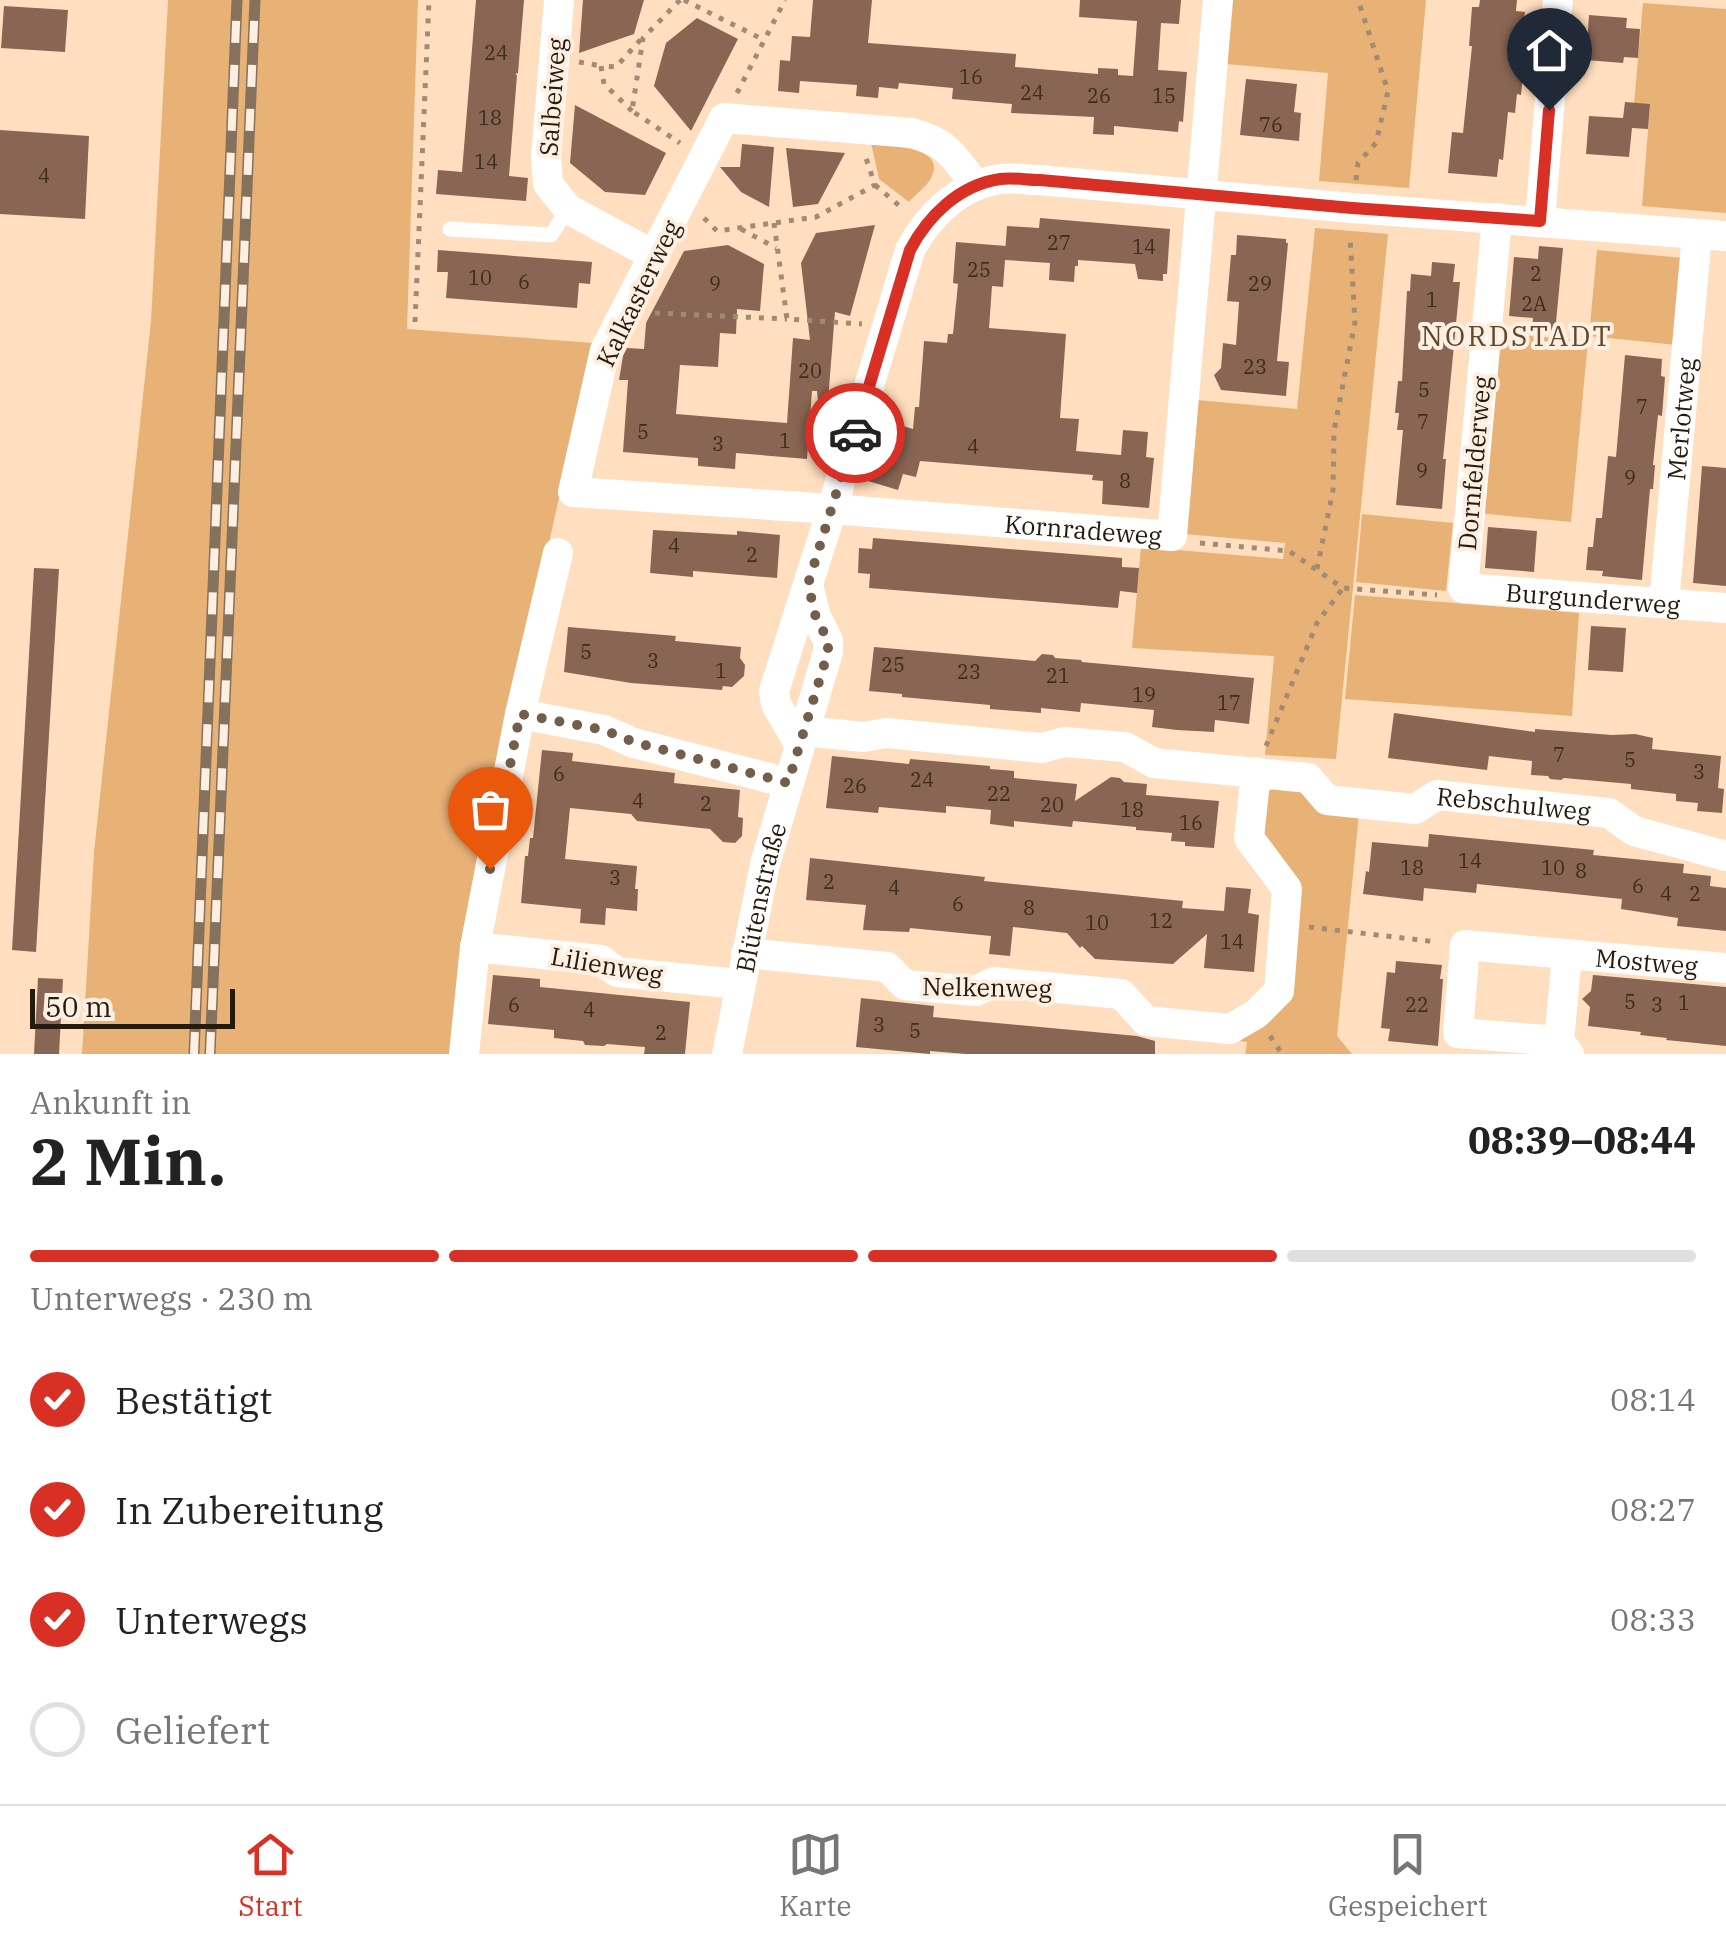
<!DOCTYPE html>
<html lang="de">
<meta charset="utf-8">
<style>
:root{--surface:#fff;--page:#f2f2f2;--text:#222;--muted:#767676;--line:#e0e0e0;--accent:#d93025}
body{margin:0;font-family:"IBM Plex Serif",serif;background:var(--page);color:var(--text);height:100vh;display:flex;flex-direction:column;font-size:38px;white-space:nowrap}
*{box-sizing:border-box;margin:0}
p{font-size:32px;color:var(--muted)}
.icon{flex:none;width:55px;height:55px;fill:none;stroke:currentColor;stroke-width:2;stroke-linecap:round;stroke-linejoin:round}
.map{position:relative;height:1054px;overflow:hidden}
.panel{display:flex;flex-direction:column;background:var(--surface);flex:1}
.panel>*{flex:none}
.scale{position:absolute;left:30px;bottom:25px;width:205px;box-sizing:border-box;padding-left:10px;border:5px solid #251a0e;border-top:0;font-size:28px;line-height:35px;white-space:nowrap;color:#251a0e;-webkit-text-stroke:8px #fdf0e3;paint-order:stroke}
.pin{position:absolute;display:grid;place-items:center;width:85px;height:85px;color:#fff;margin:-102px -42px;border-radius:50% 50% 50% 0;rotate:-45deg;box-shadow:0 0 10px #0007}
.pin .icon{rotate:45deg}
.courier{position:absolute;display:grid;place-items:center;width:100px;height:100px;margin:-50px;border:8px solid #d93025;border-radius:50%;background:#fff;color:#222;box-shadow:0 2px 12px #0007}
.summary em{font-style:normal;font-weight:700}
.summary div{display:flex;flex-direction:column-reverse}
.summary{display:flex;align-items:center;justify-content:space-between;height:170px;padding:0 30px}
h1{font-size:65px;font-weight:700;line-height:75px}
.bar{display:grid;grid-template-columns:repeat(4,1fr);gap:15px 10px;align-content:center;height:120px;padding:0 30px}
.bar i{height:12px;border-radius:8px;background:var(--line)}
.bar .selected{background:var(--accent)}
.bar p{grid-column:span 4}
ol{padding:0 30px;list-style:none}
li{display:flex;align-items:center;gap:30px;height:110px}
li p{margin-inline-start:auto}
li .icon{padding:10px;border-radius:50%;background:var(--accent);color:#fff;stroke-width:4}
li:last-child{color:var(--muted)}
li i{width:55px;height:55px;border:5px solid var(--line);border-radius:50%}
.tabs{display:flex;justify-content:space-around;align-items:center;height:140px;border-top:2px solid var(--line);background:var(--surface);font-size:28px;color:var(--muted)}
.tabs a{display:grid;justify-items:center;gap:5px}
.tabs .selected{color:var(--accent)}
.map>svg:first-child{display:block}
</style>
<div class="map">
<svg width="1726" height="1054" viewBox="0 0 1726 1054">
<rect width="100%" height="100%" fill="#ffdfbf"/>
<g fill="#e8b176">
<path d="M168,0h250l-11,329 186,14 -68,309 -75,402h-368l12,-202 57,-531z"/>
<path d="M1232,0h194l-17,188 -90,-7 9,-108 -102,-9z"/>
<path d="M1643,3l83,6v204l-84,-7 8,-101 -16,-2z"/>
<path d="M871,143c16,3 78,3 60,35 -4,8 -15,16 -22,24l-30,-23z"/>
<path d="M1315,228l73,6 -52,525 -71,-4 9,-99 -142,-8 9,-101 142,12 2,-16 -101,-9 13,-134 100,9z"/>
<path d="M1597,250l87,8 -8,87 -87,-9z"/>
<path d="M1495,333l93,8 -17,181 -93,-9z"/>
<path d="M1362,514l91,9 -7,68 -90,-9z"/>
<path d="M1355,595l224,18 -7,103 -227,-17z"/>
<path d="M1282,785l77,29 -22,222 15,18h-107l2,-12 -7,-1 47,-39 12,-117 -39,-47 8,-47z"/>
</g>
<g fill="#896553">
<path d="M476,0h48l-6,73 -3,1 2,1 -8,101 19,2 -2,23 -90,-7 2,-24 24,2z"/>
<path d="M583,0h61l-10,34 -55,19z"/>
<path d="M813,0h59l-4,43 148,11 -1,13 83,7v-6l20,1v6l15,1 4,-55 -58,-4 1,-17h101l-2,24 -18,-1 -3,47 29,2 -4,50 -4,-1 -1,11 -64,-6v9l-21,-1 1,-17 -83,-4 1,-9 -60,-5 1,-11 -54,-5 -1,6 -19,-2 -1,11 -22,-2 1,-11 -57,-4 -1,12 -21,-2 2,-31 10,1 2,-25 18,1z"/>
<path d="M1480,0h37l-1,11 9,1 -5,51h4l-3,32 -4,-1 -2,19 -7,-1 -5,48 -4,-1 -2,18 -49,-4 4,-41 11,1 9,-87h-3l3,-39h7z"/>
<path d="M4,6l64,4 -3,42 -64,-4z"/>
<path d="M1589,15l38,3 -1,10 14,1 -2,29 -14,-1 -1,6 -37,-3z"/>
<path d="M697,18l41,21 -47,92 -37,-45 12,-43z"/>
<path d="M1246,79l51,5 -3,28 7,1 -2,28 -59,-6z"/>
<path d="M1625,102l25,2 -2,25 -16,-1 -3,29 -43,-3 3,-38 34,2z"/>
<path d="M575,105l91,48 -21,42 -40,-3 -35,-29z"/>
<path d="M0,130l89,6 -4,83 -85,-5z"/>
<path d="M742,144l32,3 -5,60 -28,-15 -21,-25h20z"/>
<path d="M786,148l59,5 -27,51 -25,3z"/>
<path d="M1040,218l130,11 -3,45h-4v7l-25,-2 -3,-15 -57,-4v6h-3l-1,16 -25,-2 1,-17 -45,-3 -2,27 -11,-1 -3,42 77,6 -6,84 19,1 -3,32 45,4 2,-25 25,2 -2,25 8,1 -5,50 -47,-4 1,-23 -11,-1 1,-5 -173,-14 -4,16 -13,-3 -5,16 -30,-9 8,-31 12,3 8,-29 17,5 2,-22h4l5,-66 23,2 1,-9h5l5,-50 -5,-1 3,-41 50,4 -1,7 2,-27 32,2z"/>
<path d="M875,225l-25,91 -15,-4 -7,89h-10l-1,-10h-5l-5,68 -71,-6 -1,16 -37,-3v-8l-75,-6 5,-72h-9l4,-24 4,-8 17,1 2,-26 38,-72 44,-6 36,19 -4,47 -23,-2 -1,25 -16,-1 -2,34 -38,-2 -4,49 111,9 6,-85 17,2 -9,-77 15,-30z"/>
<path d="M1237,235l49,4v4h2l-11,118 12,1 -3,34 -65,-6 -7,-15 7,-7 2,-25 13,2 3,-43 -12,-1 4,-46h5z"/>
<path d="M1539,246l24,2 -8,85 -23,-2 1,-13 -24,-2 5,-59 24,2z"/>
<path d="M438,250l154,12 -2,22 -11,-1 -2,25 -131,-10 2,-26h-11z"/>
<path d="M1432,262l23,2 -2,18h7l-17,177h3l-4,50 -46,-4 7,-75h-6l2,-17h-4l3,-32h4l5,-90h3l1,-17 20,2z"/>
<path d="M1625,355l37,4 -1,17 4,1 -3,39 -4,-1 -5,50h2l-2,24h-3l-8,91 -40,-4 1,-5 -17,-1 2,-23h5l3,-29h6l6,-62 8,1z"/>
<path d="M1702,466l24,2v118l-33,-3z"/>
<path d="M1488,527l49,4 -3,41 -49,-4z"/>
<path d="M653,530l84,5v-4l43,4 -3,43 -84,-7v6l-43,-4z"/>
<path d="M873,538l249,20v9l17,1 -2,25 -17,-2 -2,17 -249,-20 1,-14 -12,-1 1,-25 13,1z"/>
<path d="M34,568l25,1 -23,383 -24,-2z"/>
<path d="M1591,626l35,2 -3,44 -35,-2z"/>
<path d="M568,627l108,9 -1,5 66,6 -1,11 5,7 -1,11 -12,11 -9,-1 -1,4 -91,-7 -67,-11z"/>
<path d="M874,647l161,14 7,-7 11,1 2,3 26,2 1,2 172,16 -5,46 -34,-4 -1,12 -37,-2 -25,-3 2,-17 -73,-7 -1,9 -39,-4v5l-51,-4v-4l-88,-8v-3l-33,-3z"/>
<path d="M1394,713l141,19v-3l77,6 23,-1 18,4 -1,11 69,7 -3,32 6,1 -2,24 -25,-2 1,-8 -22,-2v-7l-45,-5v-5l-67,-6 -3,2 -11,-1 -2,-3 -17,-1 1,-14 -43,-5 -2,14 -99,-12z"/>
<path d="M542,750l31,3 -1,8 103,12 -1,10 66,7 -2,27 5,1 -1,18 -7,7 -12,-1 -13,-13 -73,-8 -6,-7 -61,-6 -5,51 72,7 -2,23h3l-1,22 -31,-3 -1,17 -25,-2 1,-14 -60,-6 4,-47h3l2,-18h3z"/>
<path d="M832,756l77,8 1,-5 80,7v3l24,2v7l63,6 -2,17 36,-24 9,1 4,4 23,2 -1,11 73,6 -5,47 -29,-2v-4l-14,-1 1,-8 -36,-3v-3l-63,-6 -1,6 -58,-6v6l-24,-3 1,-14 -45,-4v7l-67,-6 -1,6 -52,-5z"/>
<path d="M1429,834l165,16 -1,5 91,9 -1,9 28,3 -1,10 16,2v43l-49,-5 1,-8 -57,-9 1,-10 -145,-15 -1,9 -52,-5 -1,13 -60,-7 3,-23 3,1 3,-30 56,5z"/>
<path d="M810,858l175,19 -1,4 199,20 -1,7 42,3 2,-24 25,2 -3,24 11,2 -5,57 -50,-4 3,-34 -34,30 -78,-5 -13,-13 -2,2 -13,-15 -54,-6 -3,29 -21,-2 2,-18 -81,-8 -1,4 -46,-2 3,-25 -60,-5z"/>
<path d="M1396,961l46,4 -2,14h3l-5,67 -50,-5 2,-12 -9,-1 6,-56 8,1z"/>
<path d="M493,975l47,4v8l150,15 -5,52h-41l1,-7 -38,-3 -3,2 -19,-1 -2,-4 -29,-3v-8l-66,-6z"/>
<path d="M1593,975l133,12v59l-60,-6 1,-2 -27,-3 1,-3 -53,-6 2,-19 -8,-8 9,-8z"/>
<path d="M38,978l25,1 -4,75h-25z"/>
<path d="M861,998l73,8 -1,11 204,19 18,5v13h-189l-36,-3v3l-74,-7z"/>
</g>
<g fill="none" stroke-linecap="round" stroke-linejoin="round">
<g stroke="#a28b74" stroke-width="5" stroke-dasharray="5 8" stroke-linecap="butt">
<path d="M680,0l-37,38 -11,73 48,32"/>
<path d="M684,0l80,40"/>
<path d="M579,62l22,4"/>
<path d="M737,93l48,-93"/>
<path d="M632,111l-28,-27 -3,-18 15,1 26,-29"/>
<path d="M1356,180l2,-17 18,-20 12,-52 -30,-91"/>
<path d="M875,185l28,24"/>
<path d="M704,218l13,13 99,-14 59,-32 -9,-27"/>
<path d="M774,223l13,96 75,5"/>
<path d="M741,229l35,19"/>
<path d="M655,313l132,6"/>
<path d="M415,322l14,-322"/>
<path d="M1200,543l89,8 54,37 94,7"/>
<path d="M1317,569l16,-79 1,-59 21,-109 -5,-86"/>
<path d="M1266,746l51,-123 26,-35"/>
<path d="M1309,927l128,15"/>
<path d="M1270,1036l12,18"/>
</g>
<path stroke="#fff" stroke-width="15" d="M450,229l101,6 17,-26"/>
<g stroke="#fff" stroke-width="30">
<path d="M559,0l-13,157 2,27 20,25 87,47"/>
<path id="s1" d="M976,186c-22,-29 -27,-43 -64,-53l-188,-15 -119,232 -32,142 259,17 340,27 46,-536"/>
<path id="s2" d="M1497,218l-34,370 263,20"/>
<path d="M1540,221l18,-221"/>
<path id="s3" d="M1664,603l33,-369"/>
<path d="M520,714l84,16 30,13 154,40"/>
<path id="s4" d="M804,731l60,6 22,-4 156,15 22,-6 61,5 29,16 154,15 19,22 88,9 22,-14 172,18 25,18 92,25"/>
<path d="M799,744l-23,-40 -2,-13 58,-182 78,-259c18,-34 49,-65 90,-71 12,-2 27,1 39,1l313,28 374,28"/>
<path d="M475,947l126,13 16,12 122,12"/>
<path d="M746,953l141,14 18,18 71,6 18,-9 127,12 25,27 84,8 26,-15 23,-23 8,-102 -38,-51 7,-66"/>
<path d="M1567,954l-8,87 10,13"/>
<path id="s5" d="M1559,1041l-101,-8 7,-88 261,23"/>
<path d="M464,1054l11,-107 45,-233 38,-161"/>
<path id="s6" d="M727,1054l38,-190 63,-212v-12l-12,-23 -8,-32"/>
</g>
<g stroke="#86715d" stroke-width="11">
<g id="rail">
<path d="M194,1054l43,-1054"/>
<path d="M210,1054l45,-1054"/>
</g>
</g>
<use href="#rail" stroke="#fdf0e3" stroke-width="8" stroke-dasharray="22" stroke-linecap="butt"/>
</g>
<g fill="none" stroke-linecap="round" stroke-linejoin="round">
<path stroke="#715f4c" stroke-width="10" stroke-dasharray="0 18" d="M490,869l30,-155 84,16 30,12 154,41 40,-131v-12l-12,-22 -8,-34 47,-151"/>
<path stroke="#d93025" stroke-width="12" d="M855,433l55,-183c18,-34 49,-65 90,-71 12,-2 27,1 40,1l312,28 188,13 9,-111"/>
</g>
<g text-anchor="middle" dominant-baseline="central" stroke-width="8" stroke-linejoin="round" paint-order="stroke">
<g font-size="20" fill="#3e2d1f">
<text x="496" y="52">24</text>
<text x="971" y="76">16</text>
<text x="1032" y="92">24</text>
<text x="1099" y="95">26</text>
<text x="1164" y="95">15</text>
<text x="490" y="117">18</text>
<text x="1271" y="124">76</text>
<text x="486" y="161">14</text>
<text x="44" y="175">4</text>
<text x="1059" y="242">27</text>
<text x="1144" y="246">14</text>
<text x="979" y="269">25</text>
<text x="1536" y="273">2</text>
<text x="480" y="277">10</text>
<text x="524" y="281">6</text>
<text x="715" y="283">9</text>
<text x="1260" y="283">29</text>
<text x="1432" y="299">1</text>
<text x="1534" y="303">2A</text>
<text x="1255" y="366">23</text>
<text x="810" y="370">20</text>
<text x="1424" y="389">5</text>
<text x="1642" y="406">7</text>
<text x="1423" y="421">7</text>
<text x="643" y="431">5</text>
<text x="785" y="440">1</text>
<text x="718" y="443">3</text>
<text x="973" y="446">4</text>
<text x="1422" y="470">9</text>
<text x="1630" y="477">9</text>
<text x="1125" y="480">8</text>
<text x="674" y="545">4</text>
<text x="752" y="554">2</text>
<text x="586" y="651">5</text>
<text x="653" y="660">3</text>
<text x="893" y="664">25</text>
<text x="721" y="670">1</text>
<text x="969" y="671">23</text>
<text x="1058" y="675">21</text>
<text x="1144" y="694">19</text>
<text x="1229" y="702">17</text>
<text x="1559" y="754">7</text>
<text x="1630" y="759">5</text>
<text x="1699" y="771">3</text>
<text x="559" y="773">6</text>
<text x="922" y="779">24</text>
<text x="855" y="785">26</text>
<text x="999" y="793">22</text>
<text x="638" y="800">4</text>
<text x="706" y="803">2</text>
<text x="1052" y="804">20</text>
<text x="1132" y="809">18</text>
<text x="1191" y="822">16</text>
<text x="1470" y="860">14</text>
<text x="1412" y="867">18</text>
<text x="1553" y="867">10</text>
<text x="1581" y="870">8</text>
<text x="615" y="877">3</text>
<text x="829" y="881">2</text>
<text x="1638" y="885">6</text>
<text x="894" y="887">4</text>
<text x="1666" y="893">4</text>
<text x="1695" y="893">2</text>
<text x="958" y="903">6</text>
<text x="1029" y="907">8</text>
<text x="1161" y="920">12</text>
<text x="1097" y="922">10</text>
<text x="1232" y="941">14</text>
<text x="1630" y="1001">5</text>
<text x="1684" y="1002">1</text>
<text x="514" y="1004">6</text>
<text x="1417" y="1004">22</text>
<text x="1657" y="1004">3</text>
<text x="589" y="1009">4</text>
<text x="879" y="1024">3</text>
<text x="915" y="1030">5</text>
<text x="661" y="1032">2</text>
</g>
<g font-size="25" fill="#251a0e" stroke="#fdf0e3">
<text transform="translate(552 97) rotate(-86)">Salbeiweg</text>
<text transform="translate(638 293) rotate(-64)">Kalkasterweg</text>
<text stroke="none"><textPath href="#s3" startOffset="185">Merlotweg</textPath></text>
<text transform="translate(1474 463) rotate(-85)">Dornfelderweg</text>
<text stroke="none"><textPath href="#s1" startOffset="1192">Kornradeweg</textPath></text>
<text stroke="none"><textPath href="#s2" startOffset="502">Burgunderweg</textPath></text>
<text stroke="none"><textPath href="#s4" startOffset="732">Rebschulweg</textPath></text>
<text stroke="none"><textPath href="#s6" startOffset="160">Blütenstraße</textPath></text>
<text stroke="none"><textPath href="#s5" startOffset="372">Mostweg</textPath></text>
<text transform="translate(607 965) rotate(10)">Lilienweg</text>
<text transform="translate(987 987) rotate(1)">Nelkenweg</text>
</g>
<g font-size="28" letter-spacing="2.5" fill="#61472b" stroke="#fdf0e3">
<text x="1517" y="335">NORDSTADT</text>
</g>
</g>
</svg>
<div class="scale">50 m</div>
<div class="pin" style="left:490px;top:869px;background:#ea580c"><svg class="icon" aria-label="bag" viewBox="0 0 24 24"><path d="M5 8h14l-1 12H6zM9 8a3 3 0 0 1 6 0"/></svg></div>
<div class="pin" style="left:1549px;top:110px;background:#1f2937"><svg class="icon" aria-label="home" viewBox="0 0 24 24"><path d="M3 11l9-7 9 7M6 9v11h12V9"/></svg></div>
<div class="courier" style="left:855px;top:433px"><svg class="icon" aria-label="car" viewBox="0 0 24 24"><path d="M5 17H2v-5l4-1 3-4h7l3 4 3 1v5h-3M9 17h6M6 11h13"/><circle cx="7" cy="17" r="2"/><circle cx="17" cy="17" r="2"/></svg></div>
</div>
<section class="panel">
<div class="summary"><div><h1>2 Min.</h1><p>Ankunft in</p></div><em>08:39–08:44</em></div>
<div class="bar"><i class="selected"></i><i class="selected"></i><i class="selected"></i><i></i><p>Unterwegs · 230 m</p></div>
<ol>
<li><svg class="icon" aria-label="check" viewBox="0 0 24 24"><path d="M5 12l5 5 9-10"/></svg>Bestätigt<p>08:14</p></li>
<li><svg class="icon" aria-label="check" viewBox="0 0 24 24"><path d="M5 12l5 5 9-10"/></svg>In Zubereitung<p>08:27</p></li>
<li><svg class="icon" aria-label="check" viewBox="0 0 24 24"><path d="M5 12l5 5 9-10"/></svg>Unterwegs<p>08:33</p></li>
<li><i></i>Geliefert</li>
</ol>
</section>
<nav class="tabs">
<a class="selected"><svg class="icon" aria-label="home" viewBox="0 0 24 24"><path d="M3 11l9-7 9 7M6 9v11h12V9"/></svg>Start</a>
<a><svg class="icon" aria-label="map" viewBox="0 0 24 24"><path d="M3 6l6-2 6 2 6-2v14l-6 2-6-2-6 2zM9 4v14M15 6v14"/></svg>Karte</a>
<a><svg class="icon" aria-label="saved" viewBox="0 0 24 24"><path d="M7 4h10v16l-5-4-5 4z"/></svg>Gespeichert</a>
</nav>
